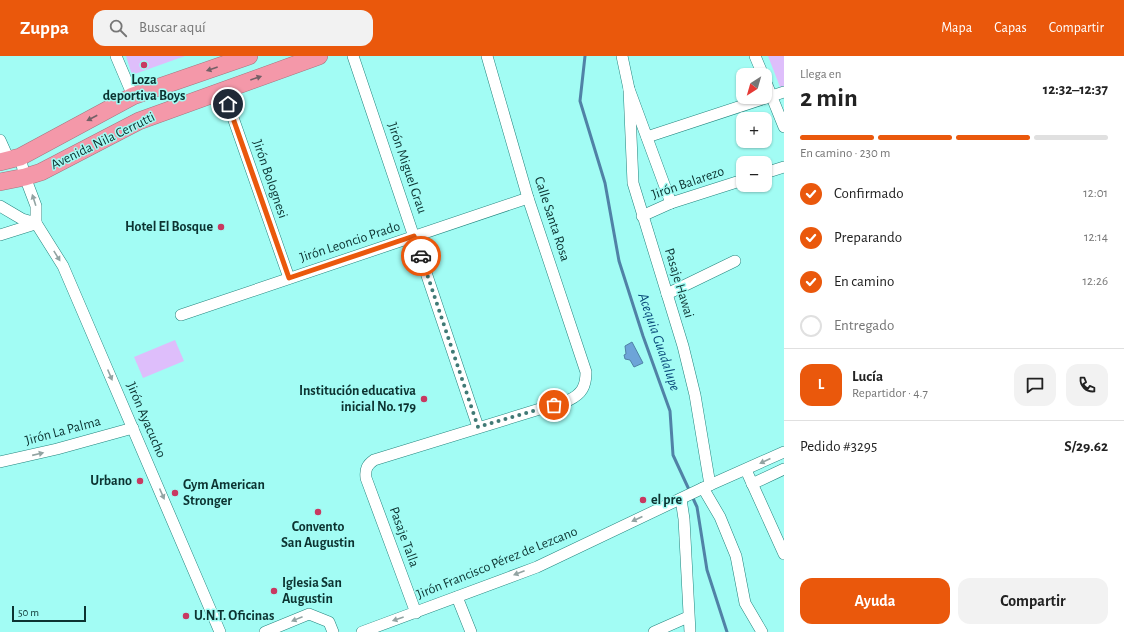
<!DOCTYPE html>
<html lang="es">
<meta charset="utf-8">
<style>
:root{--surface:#fff;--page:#f2f2f2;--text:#222;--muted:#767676;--line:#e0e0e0;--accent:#ea580c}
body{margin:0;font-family:"Alegreya Sans",sans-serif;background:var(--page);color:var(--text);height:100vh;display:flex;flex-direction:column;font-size:15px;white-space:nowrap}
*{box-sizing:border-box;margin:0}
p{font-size:13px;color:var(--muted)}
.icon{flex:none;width:22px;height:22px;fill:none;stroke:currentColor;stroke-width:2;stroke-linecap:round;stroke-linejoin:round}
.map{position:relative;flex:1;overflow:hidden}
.side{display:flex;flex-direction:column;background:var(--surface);width:340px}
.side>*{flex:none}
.needle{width:26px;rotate:217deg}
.buttons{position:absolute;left:736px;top:12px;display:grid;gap:8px}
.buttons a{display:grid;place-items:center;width:36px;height:36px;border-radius:8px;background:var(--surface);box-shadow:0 1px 3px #0004;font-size:20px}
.scale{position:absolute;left:12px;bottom:10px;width:74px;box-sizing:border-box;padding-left:4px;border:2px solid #0c3331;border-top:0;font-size:11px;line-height:14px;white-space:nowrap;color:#0c3331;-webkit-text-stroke:3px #a2fcf4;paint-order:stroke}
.pin{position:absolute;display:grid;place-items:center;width:34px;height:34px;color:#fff;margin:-17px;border:2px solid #fff;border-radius:50%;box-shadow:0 1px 4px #0007}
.courier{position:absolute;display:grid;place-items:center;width:40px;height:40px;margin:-20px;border:3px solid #ea580c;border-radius:50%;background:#fff;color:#222;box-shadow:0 1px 5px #0007}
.overview em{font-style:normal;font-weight:600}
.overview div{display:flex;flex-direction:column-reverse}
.overview{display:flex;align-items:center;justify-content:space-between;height:68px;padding:0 16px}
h1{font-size:26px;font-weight:600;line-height:30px}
.bar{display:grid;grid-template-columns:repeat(4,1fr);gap:6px 4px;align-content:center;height:48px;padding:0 16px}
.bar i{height:5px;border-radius:3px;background:var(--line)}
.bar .selected{background:var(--accent)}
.bar p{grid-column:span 4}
.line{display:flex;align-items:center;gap:10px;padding:0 16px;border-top:1px solid var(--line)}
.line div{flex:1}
.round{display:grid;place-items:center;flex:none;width:42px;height:42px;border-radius:12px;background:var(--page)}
ol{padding:0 16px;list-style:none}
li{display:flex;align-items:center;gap:12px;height:44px}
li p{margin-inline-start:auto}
li .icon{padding:4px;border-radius:50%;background:var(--accent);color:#fff;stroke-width:4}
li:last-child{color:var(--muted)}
li i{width:22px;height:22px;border:2px solid var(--line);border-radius:50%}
.action{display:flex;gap:8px;margin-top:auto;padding:8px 16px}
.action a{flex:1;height:46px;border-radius:12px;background:var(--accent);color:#fff;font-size:16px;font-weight:600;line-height:46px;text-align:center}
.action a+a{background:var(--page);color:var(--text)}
header{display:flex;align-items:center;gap:24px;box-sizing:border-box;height:56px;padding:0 20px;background:var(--accent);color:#fff}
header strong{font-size:19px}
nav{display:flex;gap:22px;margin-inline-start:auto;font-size:14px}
.search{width:280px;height:36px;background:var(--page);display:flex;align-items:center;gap:10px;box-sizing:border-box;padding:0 14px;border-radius:12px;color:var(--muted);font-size:15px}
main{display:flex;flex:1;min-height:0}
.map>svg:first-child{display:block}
</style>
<header>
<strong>Zuppa</strong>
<div class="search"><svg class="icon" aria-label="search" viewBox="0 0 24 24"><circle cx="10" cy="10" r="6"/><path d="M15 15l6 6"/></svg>Buscar aquí</div>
<nav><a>Mapa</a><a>Capas</a><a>Compartir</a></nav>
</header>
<main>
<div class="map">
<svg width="784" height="576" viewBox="0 0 784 576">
<rect width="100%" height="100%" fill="#a2fcf4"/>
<g fill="#debefb">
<path d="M126,0h59l-53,19z"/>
<path d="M768,0h16v30l-4,1z"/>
<path d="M175,284l9,21 -41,17 -9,-21z"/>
</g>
<path fill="#6da4d8" stroke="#5082a6" d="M632,286l11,21 -9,4 -4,-7 -5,-1 -1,-4 2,-1 -1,-8z"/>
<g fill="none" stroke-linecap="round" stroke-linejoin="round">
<path stroke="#5082a6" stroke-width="3" d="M585,0l-5,45 25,82 14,78 24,75 27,75 3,44 24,52 10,63 20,62"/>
<g stroke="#22847d" stroke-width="12">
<g id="minor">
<path d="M116,0l17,40"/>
<path d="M353,0l125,371"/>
<path d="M622,0l7,33 42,114"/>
<path d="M755,0l8,19"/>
<path d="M765,24l19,47"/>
<path d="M223,33l66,189"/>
<path d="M629,33l4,94 50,163 12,49 15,90"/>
<path d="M647,81l137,-45"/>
<path d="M0,84l9,20"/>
<path d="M20,101l5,20 11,29v17"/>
<path d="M765,117l19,-6"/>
<path d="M0,150l22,13 14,4 27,43 157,366"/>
<path d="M642,160l29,-13 72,-23"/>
<path d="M0,179l35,-11"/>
<path d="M667,238l68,-33"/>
<path d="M181,259l347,-117"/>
<path d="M0,406l57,-13 76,-21"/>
<path d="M746,414l38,84"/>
<path d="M752,428l32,-15"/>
<path d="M703,432l17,29 16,39 9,47 17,29"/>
<path d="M681,443l3,20 6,113"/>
<path d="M457,541l14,35"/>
<path d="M416,557l-50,-135c-1,-9 1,-13 8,-18l195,-60c13,-6 17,-14 17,-28l-58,-174 -41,-142"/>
<path d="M265,576l44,-18 20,8 4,10"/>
<path d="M362,576l175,-65 166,-79 81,-36"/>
<path d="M654,576l34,-15"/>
</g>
</g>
<g stroke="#a3757f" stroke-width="18">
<g id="highway">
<path d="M0,106l20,-5 113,-61 116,-40"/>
<path d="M0,126l25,-5 16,-5 98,-51 180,-65"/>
</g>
</g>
<use href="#minor" stroke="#fff" stroke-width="11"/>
<use href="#highway" stroke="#f498a9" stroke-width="17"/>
</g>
<defs><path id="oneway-solid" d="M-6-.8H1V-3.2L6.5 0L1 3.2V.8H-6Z"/></defs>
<g fill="#746067">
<use href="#oneway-solid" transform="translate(212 13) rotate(161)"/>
<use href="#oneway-solid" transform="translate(256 22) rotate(-19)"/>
<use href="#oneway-solid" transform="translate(92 62) rotate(152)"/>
</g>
<g fill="#92a3a2">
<use href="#oneway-solid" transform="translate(34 144) rotate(-108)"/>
<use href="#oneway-solid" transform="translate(57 200) rotate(58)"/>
<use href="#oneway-solid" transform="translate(110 319) rotate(67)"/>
<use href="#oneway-solid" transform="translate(38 398) rotate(-13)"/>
<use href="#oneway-solid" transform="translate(765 405) rotate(155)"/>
<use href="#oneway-solid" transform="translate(162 438) rotate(66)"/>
<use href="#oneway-solid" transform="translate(637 463) rotate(155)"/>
<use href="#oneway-solid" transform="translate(519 517) rotate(159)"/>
<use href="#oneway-solid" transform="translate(297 563) rotate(158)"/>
<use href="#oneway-solid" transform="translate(398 563) rotate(161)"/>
</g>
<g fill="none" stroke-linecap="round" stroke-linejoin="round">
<path stroke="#407975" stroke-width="4" stroke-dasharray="0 7.2" d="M421,200l57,171 76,-22"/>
<path stroke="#ea580c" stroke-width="5" d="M228,48l61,174 125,-42 7,20"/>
</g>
<g fill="#c83961" stroke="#a2fcf4" stroke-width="1.5">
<circle cx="144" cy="9" r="4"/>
<circle cx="221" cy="171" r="4"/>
<circle cx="424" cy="343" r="4"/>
<circle cx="140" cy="425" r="4"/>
<circle cx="175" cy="437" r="4"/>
<circle cx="643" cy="444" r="4"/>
<circle cx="318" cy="456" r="4"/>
<circle cx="274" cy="535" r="4"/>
<circle cx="186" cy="560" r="4"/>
</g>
<g text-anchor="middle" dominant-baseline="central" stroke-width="3" stroke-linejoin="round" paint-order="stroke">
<g font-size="14" font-weight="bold" fill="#0c3331" stroke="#a2fcf4" text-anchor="start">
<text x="144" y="24" text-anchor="middle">Loza<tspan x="144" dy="16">deportiva Boys</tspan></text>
<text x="213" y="171" text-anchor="end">Hotel El Bosque</text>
<text x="416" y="335" text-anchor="end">Institución educativa<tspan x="416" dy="16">inicial No. 179</tspan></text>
<text x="132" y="425" text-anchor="end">Urbano</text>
<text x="183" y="429">Gym American<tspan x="183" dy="16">Stronger</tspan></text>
<text x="651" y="444">el pre</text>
<text x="318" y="471" text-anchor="middle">Convento<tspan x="318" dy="16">San Augustin</tspan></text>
<text x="282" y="527">Iglesia San<tspan x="282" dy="16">Augustin</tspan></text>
<text x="194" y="560">U.N.T. Oficinas</text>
</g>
<g font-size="14" fill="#0c3331" stroke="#a2fcf4">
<text transform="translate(103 85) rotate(-26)">Avenida Nila Cerrutti</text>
<text transform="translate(407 112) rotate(71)">Jirón Miguel Grau</text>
<text transform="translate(270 123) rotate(71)">Jirón Bolognesi</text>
<text transform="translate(688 127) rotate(-19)">Jirón Balarezo</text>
<text transform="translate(552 163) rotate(72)">Calle Santa Rosa</text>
<text transform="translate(350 186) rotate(-18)">Jirón Leoncio Prado</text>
<text transform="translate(679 227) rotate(73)">Pasaje Hawai</text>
<text transform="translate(146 364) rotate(67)">Jirón Ayacucho</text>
<text transform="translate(63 375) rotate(-15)">Jirón La Palma</text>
<text transform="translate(404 481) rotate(70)">Pasaje Talla</text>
<text transform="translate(497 507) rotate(-22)">Jirón Francisco Pérez de Lezcano</text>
</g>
<g font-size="15" font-style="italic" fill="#074878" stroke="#a2fcf4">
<text transform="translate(659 286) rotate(71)">Acequia Guadalupe</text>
</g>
</g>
</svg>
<div class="buttons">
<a><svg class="needle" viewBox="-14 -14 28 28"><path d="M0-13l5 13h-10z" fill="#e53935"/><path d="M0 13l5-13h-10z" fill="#767676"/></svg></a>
<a>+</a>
<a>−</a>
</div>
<div class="scale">50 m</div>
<div class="pin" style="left:554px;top:349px;background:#ea580c"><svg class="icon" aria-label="bag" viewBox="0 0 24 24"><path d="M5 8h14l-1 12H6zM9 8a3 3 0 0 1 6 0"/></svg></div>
<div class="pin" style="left:228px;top:48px;background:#1f2937"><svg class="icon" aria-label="home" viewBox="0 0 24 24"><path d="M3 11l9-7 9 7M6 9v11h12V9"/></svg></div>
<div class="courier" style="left:421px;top:200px"><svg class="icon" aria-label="car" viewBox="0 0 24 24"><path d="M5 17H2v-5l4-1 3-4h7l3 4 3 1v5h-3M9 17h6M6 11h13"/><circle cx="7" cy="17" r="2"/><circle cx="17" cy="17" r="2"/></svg></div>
</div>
<section class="side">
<div class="overview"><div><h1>2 min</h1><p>Llega en</p></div><em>12:32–12:37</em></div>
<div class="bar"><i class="selected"></i><i class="selected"></i><i class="selected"></i><i></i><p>En camino · 230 m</p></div>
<ol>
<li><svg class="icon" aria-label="check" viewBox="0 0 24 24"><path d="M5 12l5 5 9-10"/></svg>Confirmado<p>12:01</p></li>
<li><svg class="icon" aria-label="check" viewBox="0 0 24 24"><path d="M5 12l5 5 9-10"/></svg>Preparando<p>12:14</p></li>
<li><svg class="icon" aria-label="check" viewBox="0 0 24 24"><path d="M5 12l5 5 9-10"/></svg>En camino<p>12:26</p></li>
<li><i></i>Entregado</li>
</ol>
<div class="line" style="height:72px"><b class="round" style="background:var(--accent);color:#fff">L</b><div><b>Lucía</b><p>Repartidor · 4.7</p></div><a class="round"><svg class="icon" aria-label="chat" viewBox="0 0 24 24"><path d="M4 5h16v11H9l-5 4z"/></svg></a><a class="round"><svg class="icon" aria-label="phone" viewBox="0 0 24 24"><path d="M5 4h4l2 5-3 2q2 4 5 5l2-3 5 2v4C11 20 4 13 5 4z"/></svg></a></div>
<div class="line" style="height:52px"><div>Pedido #3295</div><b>S/29.62</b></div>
<div class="action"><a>Ayuda</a><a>Compartir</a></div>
</section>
</main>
